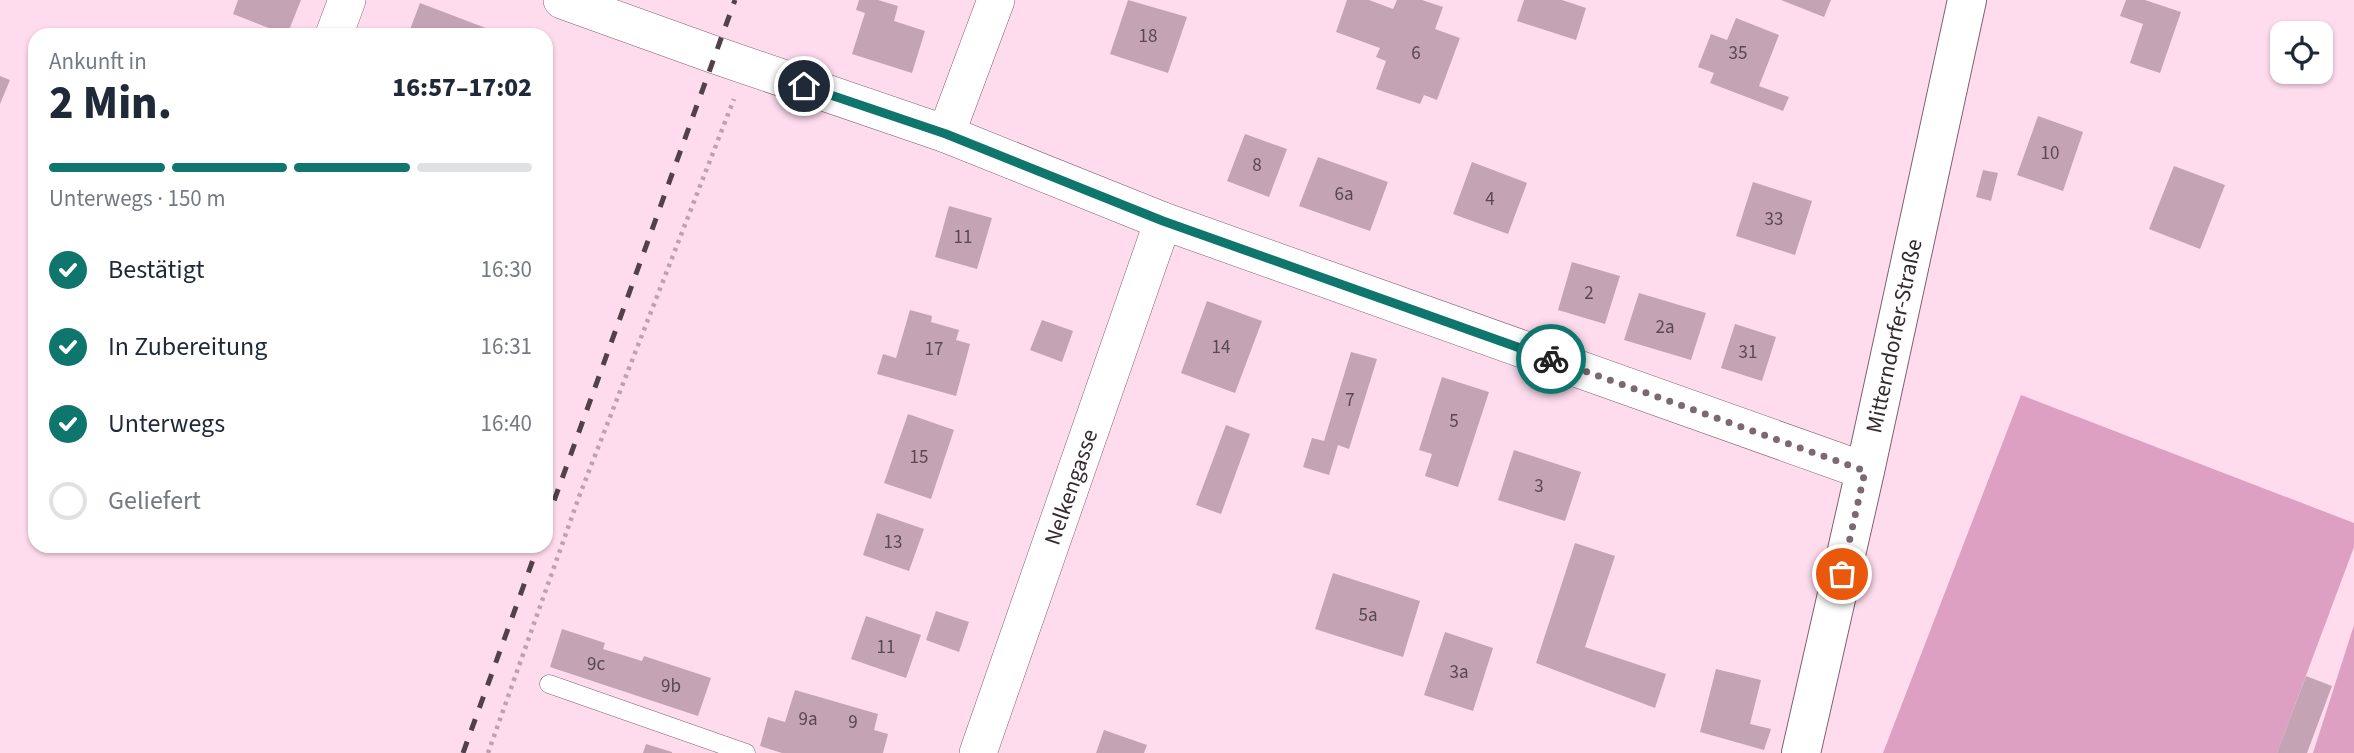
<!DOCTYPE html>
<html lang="de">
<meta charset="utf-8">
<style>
:root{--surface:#fff;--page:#f2f2f3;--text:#1f2937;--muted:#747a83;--line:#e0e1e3;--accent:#0f766e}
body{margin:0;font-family:"Source Sans 3",sans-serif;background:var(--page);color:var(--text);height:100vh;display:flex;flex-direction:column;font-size:26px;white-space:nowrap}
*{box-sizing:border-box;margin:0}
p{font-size:23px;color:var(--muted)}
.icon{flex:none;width:38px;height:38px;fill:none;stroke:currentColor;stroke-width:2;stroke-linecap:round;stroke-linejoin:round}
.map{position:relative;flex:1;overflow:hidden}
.panel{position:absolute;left:28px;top:28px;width:525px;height:525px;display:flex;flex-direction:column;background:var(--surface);border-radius:21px;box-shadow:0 2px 5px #0004}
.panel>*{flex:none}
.tools{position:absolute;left:2270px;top:21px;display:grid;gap:14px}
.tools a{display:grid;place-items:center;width:63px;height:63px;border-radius:14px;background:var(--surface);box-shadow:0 2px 5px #0004;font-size:35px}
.pin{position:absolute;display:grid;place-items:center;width:60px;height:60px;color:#fff;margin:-30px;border:4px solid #fff;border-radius:50%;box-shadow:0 2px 7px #0007}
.courier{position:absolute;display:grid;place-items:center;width:70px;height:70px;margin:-35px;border:5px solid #0f766e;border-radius:50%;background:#fff;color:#222;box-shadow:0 2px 9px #0007}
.headline em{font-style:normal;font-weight:800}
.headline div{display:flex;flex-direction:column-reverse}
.headline{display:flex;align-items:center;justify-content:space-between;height:119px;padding:0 21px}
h1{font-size:46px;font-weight:800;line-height:52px}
.bar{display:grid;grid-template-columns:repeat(4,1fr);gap:10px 7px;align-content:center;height:84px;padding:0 21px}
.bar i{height:9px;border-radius:5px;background:var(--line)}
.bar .active{background:var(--accent)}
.bar p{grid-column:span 4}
ol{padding:0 21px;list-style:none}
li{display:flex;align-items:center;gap:21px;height:77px}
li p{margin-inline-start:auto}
li .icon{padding:7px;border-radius:50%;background:var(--accent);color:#fff;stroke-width:4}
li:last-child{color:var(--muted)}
li i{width:38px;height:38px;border:4px solid var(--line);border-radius:50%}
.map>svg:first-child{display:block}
</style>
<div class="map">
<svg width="2354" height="753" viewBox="0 0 2354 753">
<rect width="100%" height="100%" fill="#fedcee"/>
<g fill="#dd9fc2">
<path d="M2021,395l333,128v24l-77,206h-394z"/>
<path d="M2354,625v128h-41z"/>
</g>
<g fill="#c4a3b5">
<path d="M238,0h63l-14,35 -54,-21z"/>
<path d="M859,0h19l20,6 -4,15 31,10 -13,42 -60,-19 13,-41 -9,-3z"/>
<path d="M1128,0l59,17 -19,56 -58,-19z"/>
<path d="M1347,0h22l24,9 4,-9h25l21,7 -8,22 25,9 -23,62 -13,-5 -4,9 -44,-15 10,-28 -10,-4 4,-9 -44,-16z"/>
<path d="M1524,0h38l24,8 -10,32 -59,-19z"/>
<path d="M1781,0h50l-7,17z"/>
<path d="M2126,0h19l36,12 -21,61 -30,-10 13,-39 -23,-8z"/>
<path d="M420,3l84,32h-96z"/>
<path d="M1736,18l43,17 -20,51 30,11 -6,14 -73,-28 4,-10 -16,-6 13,-33 16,6z"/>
<path d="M0,76l10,4 -10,24z"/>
<path d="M2038,116l45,16 -20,59 -46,-16z"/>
<path d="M1245,134l42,15 -18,48 -42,-16z"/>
<path d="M1318,157l70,25 -18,49 -71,-25z"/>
<path d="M1472,162l55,21 -19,51 -55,-20z"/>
<path d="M2174,166l51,19 -25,64 -51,-20z"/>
<path d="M1983,170l15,3 -7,28 -15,-4z"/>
<path d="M1753,182l59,19 -17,54 -59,-19z"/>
<path d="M949,206l43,12 -15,51 -42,-12z"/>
<path d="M1572,262l48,14 -15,48 -47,-14z"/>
<path d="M1639,293l67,20 -15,47 -67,-20z"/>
<path d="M1207,301l55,20 -27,72 -54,-20z"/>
<path d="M910,310l22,6 -1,6 28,8 -3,10 14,4 -14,52 -79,-22 6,-20 13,4z"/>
<path d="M1042,320l31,11 -11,31 -32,-12z"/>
<path d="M1735,324l41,13 -14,44 -41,-13z"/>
<path d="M1351,352l26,7 -28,90 -11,-4 -9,30 -26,-8 9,-29 12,3z"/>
<path d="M1442,377l47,15 -31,95 -33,-11 7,-22 -13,-4z"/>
<path d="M908,414l46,16 -23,69 -47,-16z"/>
<path d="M1226,425l24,9 -29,80 -25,-9z"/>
<path d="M1514,450l67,22 -16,49 -67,-21z"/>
<path d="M877,513l47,16 -15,42 -46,-16z"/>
<path d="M1575,543l40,13 -30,91 81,27 -11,34 -119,-45z"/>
<path d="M1333,573l87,28 -17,56 -88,-28z"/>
<path d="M936,611l33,11 -10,30 -33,-12z"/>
<path d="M866,616l55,19 -15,43 -55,-19z"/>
<path d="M562,629l43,14 -2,6 39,12 2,-5 67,22 -13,38 -148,-49z"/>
<path d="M1445,632l48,16 -20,63 -49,-16z"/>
<path d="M1716,669l45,11 -11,44 21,5 -7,21 -64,-18z"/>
<path d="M2306,676l26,10 -25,67h-30z"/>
<path d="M795,690l83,24 -4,16 14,4 -5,19h-101l-22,-7 8,-29 17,5z"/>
<path d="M1104,730l43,15 -3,8h-48z"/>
<path d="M646,744l26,8v1h-29z"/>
</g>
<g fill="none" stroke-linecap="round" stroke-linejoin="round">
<g stroke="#7f6172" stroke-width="19">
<path id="service" d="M549,684l197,69"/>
</g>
<g stroke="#7f6172" stroke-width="38">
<g id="minor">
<path d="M562,0l153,55 231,79 217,87 702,250"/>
<path d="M334,35l13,-35"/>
<path d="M946,134l50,-134"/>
<path d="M978,753l185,-532"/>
</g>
</g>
<g stroke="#7f6172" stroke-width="40">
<path id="tertiary" d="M1801,753l64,-282 102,-471"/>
</g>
<path stroke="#bca1af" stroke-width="4.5" stroke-dasharray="3.5 5" stroke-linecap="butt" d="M488,753l92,-259 154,-395"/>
<use href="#service" stroke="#fff" stroke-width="18"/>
<use href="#minor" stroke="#fff" stroke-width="37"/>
<use href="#tertiary" stroke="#fff" stroke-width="38"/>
<g stroke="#514149" stroke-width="5" stroke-dasharray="12 12" stroke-linecap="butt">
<path d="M546,523l189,-523"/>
<path d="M463,753l75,-207"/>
</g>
</g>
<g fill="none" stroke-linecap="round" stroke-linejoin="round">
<path stroke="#7c6872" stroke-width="7" stroke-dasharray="0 12.6" d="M1551,359l314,112 -23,103"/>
<path stroke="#0f766e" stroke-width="9" d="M804,86l142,48 217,87 388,138"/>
</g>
<g text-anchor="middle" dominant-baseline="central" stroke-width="5" stroke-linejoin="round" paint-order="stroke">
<g font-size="19" fill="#5a4851">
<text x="1148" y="36">18</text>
<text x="1416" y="53">6</text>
<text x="1738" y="53">35</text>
<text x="2050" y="153">10</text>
<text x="1257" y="165">8</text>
<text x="1344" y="194">6a</text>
<text x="1490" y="199">4</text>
<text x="1774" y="219">33</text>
<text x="963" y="237">11</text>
<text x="1589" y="293">2</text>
<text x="1665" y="327">2a</text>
<text x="1221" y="347">14</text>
<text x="934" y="349">17</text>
<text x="1748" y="352">31</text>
<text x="1350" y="400">7</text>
<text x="1454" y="421">5</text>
<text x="919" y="457">15</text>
<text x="1539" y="486">3</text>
<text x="893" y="542">13</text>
<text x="1368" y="615">5a</text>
<text x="886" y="647">11</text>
<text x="596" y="664">9c</text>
<text x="1459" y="672">3a</text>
<text x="671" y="686">9b</text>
<text x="808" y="719">9a</text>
<text x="853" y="722">9</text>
</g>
<g font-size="23" fill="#362930" stroke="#fff">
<text transform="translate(1894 336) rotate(-78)">Mitterndorfer-Straße</text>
<text transform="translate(1071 487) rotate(-71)">Nelkengasse</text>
</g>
</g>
</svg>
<div class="tools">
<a><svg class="icon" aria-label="locate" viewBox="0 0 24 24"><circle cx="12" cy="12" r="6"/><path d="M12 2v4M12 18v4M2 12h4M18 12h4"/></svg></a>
</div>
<div class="pin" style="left:1842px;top:574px;background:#ea580c"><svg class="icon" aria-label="bag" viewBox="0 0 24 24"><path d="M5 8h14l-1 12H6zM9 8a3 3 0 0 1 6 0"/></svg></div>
<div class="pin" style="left:804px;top:86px;background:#1f2937"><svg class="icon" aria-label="home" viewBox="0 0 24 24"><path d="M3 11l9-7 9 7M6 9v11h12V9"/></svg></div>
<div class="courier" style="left:1551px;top:359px"><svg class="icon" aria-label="bike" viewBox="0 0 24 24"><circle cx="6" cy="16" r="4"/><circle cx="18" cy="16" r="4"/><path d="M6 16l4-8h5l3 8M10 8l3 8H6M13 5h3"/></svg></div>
<section class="panel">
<div class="headline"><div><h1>2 Min.</h1><p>Ankunft in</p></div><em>16:57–17:02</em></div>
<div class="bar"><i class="active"></i><i class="active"></i><i class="active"></i><i></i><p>Unterwegs · 150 m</p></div>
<ol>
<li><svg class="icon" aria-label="check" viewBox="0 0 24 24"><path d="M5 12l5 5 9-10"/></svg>Bestätigt<p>16:30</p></li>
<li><svg class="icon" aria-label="check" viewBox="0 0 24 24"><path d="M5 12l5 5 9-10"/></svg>In Zubereitung<p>16:31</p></li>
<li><svg class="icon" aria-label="check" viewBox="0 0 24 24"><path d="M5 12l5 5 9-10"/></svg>Unterwegs<p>16:40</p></li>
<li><i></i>Geliefert</li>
</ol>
</section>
</div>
